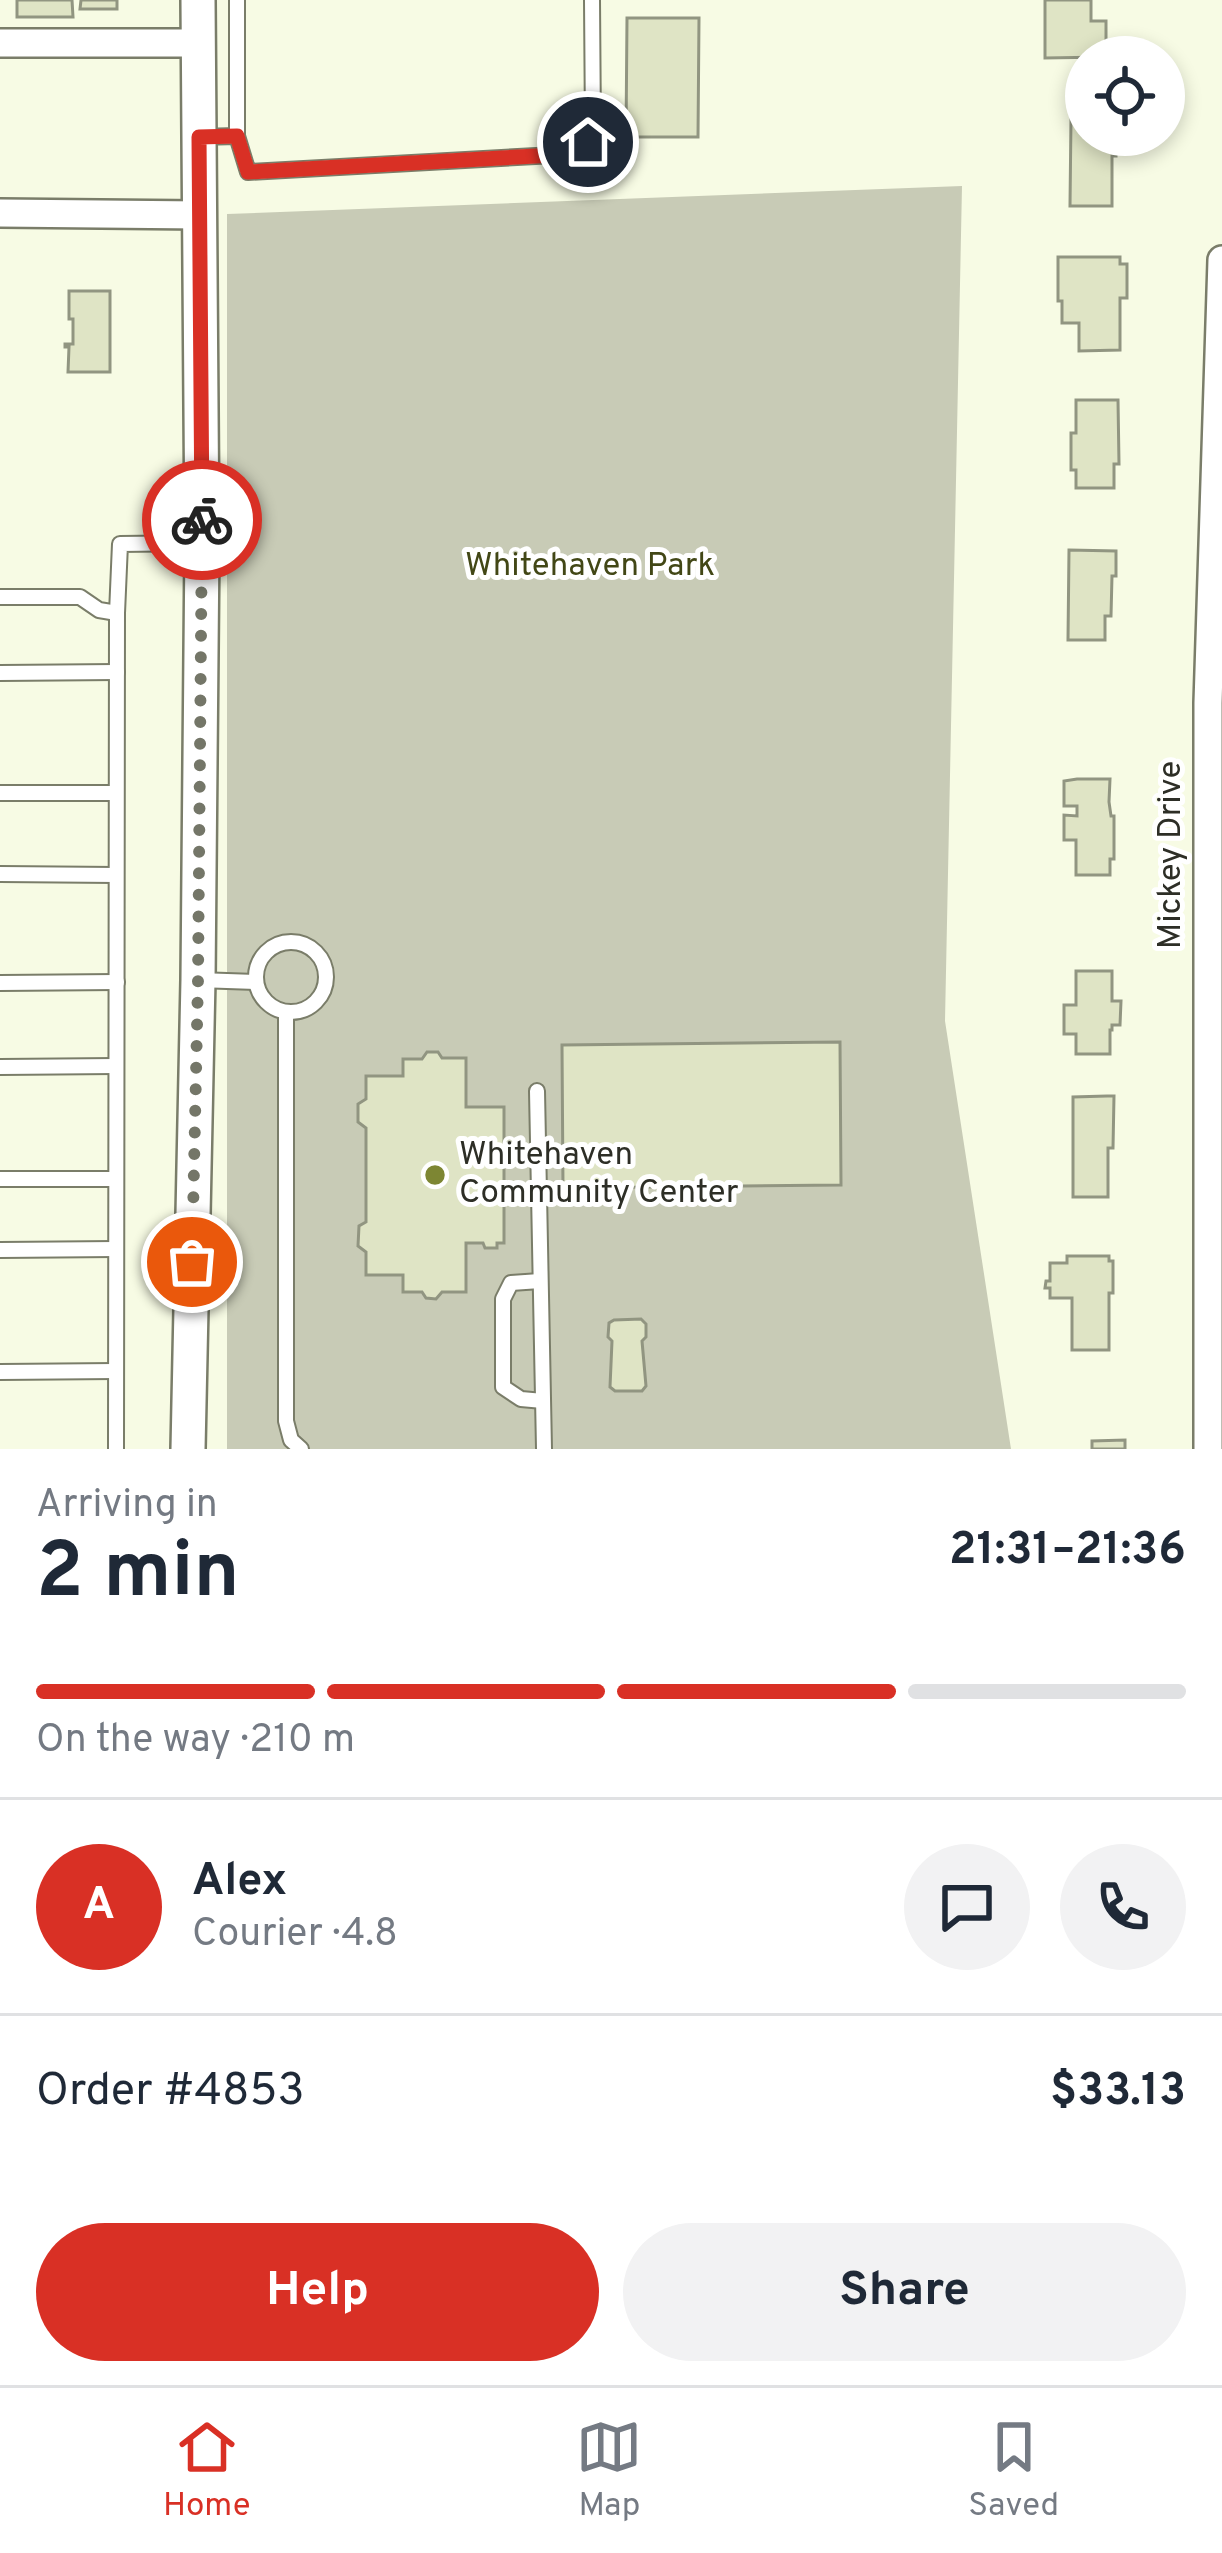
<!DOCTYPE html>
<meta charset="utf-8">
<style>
:root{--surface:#fff;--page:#f2f2f3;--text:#1f2937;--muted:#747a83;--line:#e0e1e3;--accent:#d93025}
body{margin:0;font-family:Overpass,sans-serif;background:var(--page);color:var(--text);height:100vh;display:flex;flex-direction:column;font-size:45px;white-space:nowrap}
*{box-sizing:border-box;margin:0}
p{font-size:39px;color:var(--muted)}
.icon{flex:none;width:66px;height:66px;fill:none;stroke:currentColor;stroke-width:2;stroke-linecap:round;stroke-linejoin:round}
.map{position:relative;height:1449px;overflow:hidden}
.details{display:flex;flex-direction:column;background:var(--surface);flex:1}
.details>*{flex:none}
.buttons{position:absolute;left:1065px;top:36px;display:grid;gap:24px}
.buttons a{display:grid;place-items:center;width:120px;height:120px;border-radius:50%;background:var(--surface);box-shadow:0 6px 18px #0003;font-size:60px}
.pin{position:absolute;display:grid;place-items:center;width:102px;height:102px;color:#fff;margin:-51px;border:6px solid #fff;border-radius:50%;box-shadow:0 3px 12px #0007}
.courier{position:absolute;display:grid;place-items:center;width:120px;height:120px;margin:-60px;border:9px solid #d93025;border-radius:50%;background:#fff;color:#222;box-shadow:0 3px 15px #0007}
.overview em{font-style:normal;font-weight:700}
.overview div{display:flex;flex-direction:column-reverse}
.overview{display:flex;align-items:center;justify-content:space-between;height:204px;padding:0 36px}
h1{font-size:78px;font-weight:700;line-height:90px}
.bar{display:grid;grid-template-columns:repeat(4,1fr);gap:18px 12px;align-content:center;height:144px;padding:0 36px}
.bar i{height:15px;border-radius:9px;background:var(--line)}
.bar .on{background:var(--accent)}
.bar p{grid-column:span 4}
.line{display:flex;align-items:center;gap:30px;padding:0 36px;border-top:3px solid var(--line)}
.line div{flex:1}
.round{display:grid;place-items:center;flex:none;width:126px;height:126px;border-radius:63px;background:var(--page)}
.action{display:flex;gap:24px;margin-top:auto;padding:24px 36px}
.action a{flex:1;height:138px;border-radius:72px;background:var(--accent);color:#fff;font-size:48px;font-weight:700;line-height:138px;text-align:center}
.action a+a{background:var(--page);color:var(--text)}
.menu{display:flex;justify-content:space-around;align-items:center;height:168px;border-top:3px solid var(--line);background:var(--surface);font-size:33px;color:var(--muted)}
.menu a{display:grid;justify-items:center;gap:6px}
.menu .on{color:var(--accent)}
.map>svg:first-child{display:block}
</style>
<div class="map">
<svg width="1222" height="1449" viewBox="0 0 1222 1449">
<rect width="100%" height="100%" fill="#f7fbe4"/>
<path fill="#c8cbb6" d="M962,186l-17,835 66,428h-784v-1235z"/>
<g fill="#dfe4c5" stroke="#919581" stroke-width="3">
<path d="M17,0h55l1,17h-56z"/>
<path d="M81,0h36v9h-37z"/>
<path d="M1045,0h46v21h15v36l-61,1z"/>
<path d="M627,18h72l-1,119h-72z"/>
<path d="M1071,118h15v17h30v21h-4v50h-42z"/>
<path d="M1058,257h62v7h7v34h-7v52l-41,1v-28h-17v-22h-4z"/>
<path d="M69,291h41v81h-42l1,-25h-4v-3h8v-25h-4z"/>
<path d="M1076,400h42l1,64h-5v24h-38v-18h-5v-37h5z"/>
<path d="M1069,550l47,1v25h-4l-1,40h-6v24h-37z"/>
<path d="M1077,779h33l-1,23 2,14h3v43h-4v16h-34v-35h-12v-25l13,1v-10h-13v-25z"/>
<path d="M1076,971h36v30h9l-1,24h-8v5h-2v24h-34v-20h-12v-29h12z"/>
<path d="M840,1042l1,143 -278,3 -1,-143z"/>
<path d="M427,1052h11l4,6h24v49h38v136h-7v5h-12l-2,-5h-17v49h-24l-6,7 -10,-1 -4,-6h-19v-17h-37v-23l-8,-6 1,-20 7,-4v-94l-8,-6v-18l8,-5v-23h37v-17h19z"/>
<path d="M1107,1096h7l-1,52h-5v49h-35v-100z"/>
<path d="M1067,1256h42v5h4v32h-4v57h-37v-52h-22v-10h-5l1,-7h4v-18h17z"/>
<path d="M641,1319l5,5v13l-4,4 4,45 -4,5h-27l-5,-4 2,-46 -4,-4 1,-14 5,-3z"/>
<path d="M1125,1440v9h-33v-8z"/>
</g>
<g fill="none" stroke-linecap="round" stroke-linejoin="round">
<g stroke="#7a7d69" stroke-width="18">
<g id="service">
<path d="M237,0v136"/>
<path d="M199,137l38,-1 11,36 325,-18 15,-12 5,-11 -1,-131"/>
<path d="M0,597h80l19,13 18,3"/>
<path d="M0,673l117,-1"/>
<path d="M0,793h116"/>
<path d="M0,874l116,1"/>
<circle cx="291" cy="977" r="35"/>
<path d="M198,980l58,2"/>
<path d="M0,983l117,-1"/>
<path d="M286,1012v409l5,19 10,9"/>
<path d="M0,1067l116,-1"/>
<path d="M537,1091l7,358"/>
<path d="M0,1179h116"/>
<path d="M0,1250l116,-1"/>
<path d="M540,1281l-29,2 -8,16v88l18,12 22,2"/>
<path d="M0,1372l116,-1"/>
<path d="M116,1449l1,-836 3,-69 82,-1"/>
</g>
</g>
<g stroke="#7a7d69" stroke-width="32">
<g id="minor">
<path d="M0,43h198"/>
<path d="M0,213l201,2"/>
<path d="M1208,1449v-746l14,-443"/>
</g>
</g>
<g stroke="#7a7d69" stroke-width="38">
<path id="tertiary" d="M188,1449l10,-469 4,-437 -4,-543"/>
</g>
<use href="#service" stroke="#fff" stroke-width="14"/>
<use href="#minor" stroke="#fff" stroke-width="27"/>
<use href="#tertiary" stroke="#fff" stroke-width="33"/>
</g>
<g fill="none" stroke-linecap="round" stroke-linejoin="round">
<path stroke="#747668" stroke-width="12" stroke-dasharray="0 21.6" d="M192,1262l6,-282 4,-460"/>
<path stroke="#d93025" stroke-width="15" d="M202,520l-3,-383 38,-1 11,36 325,-18 15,-12"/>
</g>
<circle fill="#7d8633" stroke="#fff" stroke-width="4.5" cx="435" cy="1175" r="12"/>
<g text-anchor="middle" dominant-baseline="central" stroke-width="10" stroke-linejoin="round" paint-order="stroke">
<g font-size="33" fill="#424716" stroke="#fff">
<text x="590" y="567">Whitehaven Park</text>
</g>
<g font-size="33" fill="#2d2e26" stroke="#fff">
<text transform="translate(1172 855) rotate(-90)">Mickey Drive</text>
</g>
<g font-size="33" fill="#2d2e26" stroke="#fff" text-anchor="start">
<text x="459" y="1156">Whitehaven<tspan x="459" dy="38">Community Center</tspan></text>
</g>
</g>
</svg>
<div class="buttons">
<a><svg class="icon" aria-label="locate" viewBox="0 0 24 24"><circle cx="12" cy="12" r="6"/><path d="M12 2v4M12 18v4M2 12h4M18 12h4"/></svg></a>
</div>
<div class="pin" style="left:192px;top:1262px;background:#ea580c"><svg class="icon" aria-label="bag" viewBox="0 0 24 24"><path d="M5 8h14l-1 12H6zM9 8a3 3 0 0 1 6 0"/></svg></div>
<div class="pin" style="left:588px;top:142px;background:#1f2937"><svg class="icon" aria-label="home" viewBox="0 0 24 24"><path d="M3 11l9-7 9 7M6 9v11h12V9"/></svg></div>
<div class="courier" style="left:202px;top:520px"><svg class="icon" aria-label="bike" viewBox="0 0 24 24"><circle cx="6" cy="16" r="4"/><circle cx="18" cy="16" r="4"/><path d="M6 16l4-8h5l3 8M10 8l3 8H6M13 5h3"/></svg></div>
</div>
<section class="details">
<div class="overview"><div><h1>2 min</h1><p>Arriving in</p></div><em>21:31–21:36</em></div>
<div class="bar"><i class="on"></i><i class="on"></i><i class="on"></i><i></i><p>On the way · 210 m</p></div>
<div class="line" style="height:216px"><b class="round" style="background:var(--accent);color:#fff">A</b><div><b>Alex</b><p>Courier · 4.8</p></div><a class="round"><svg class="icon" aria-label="chat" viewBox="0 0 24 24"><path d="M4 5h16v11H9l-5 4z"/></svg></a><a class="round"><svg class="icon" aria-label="phone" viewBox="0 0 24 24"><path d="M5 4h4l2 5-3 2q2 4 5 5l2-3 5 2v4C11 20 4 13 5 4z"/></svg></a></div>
<div class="line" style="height:156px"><div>Order #4853</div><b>$33.13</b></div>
<div class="action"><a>Help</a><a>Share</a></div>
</section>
<nav class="menu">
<a class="on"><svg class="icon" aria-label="home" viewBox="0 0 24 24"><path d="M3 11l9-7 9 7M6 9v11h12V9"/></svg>Home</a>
<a><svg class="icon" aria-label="map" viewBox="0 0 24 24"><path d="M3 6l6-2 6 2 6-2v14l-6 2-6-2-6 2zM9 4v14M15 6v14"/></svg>Map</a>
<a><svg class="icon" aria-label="saved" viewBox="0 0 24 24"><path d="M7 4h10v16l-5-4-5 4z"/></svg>Saved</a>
</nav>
